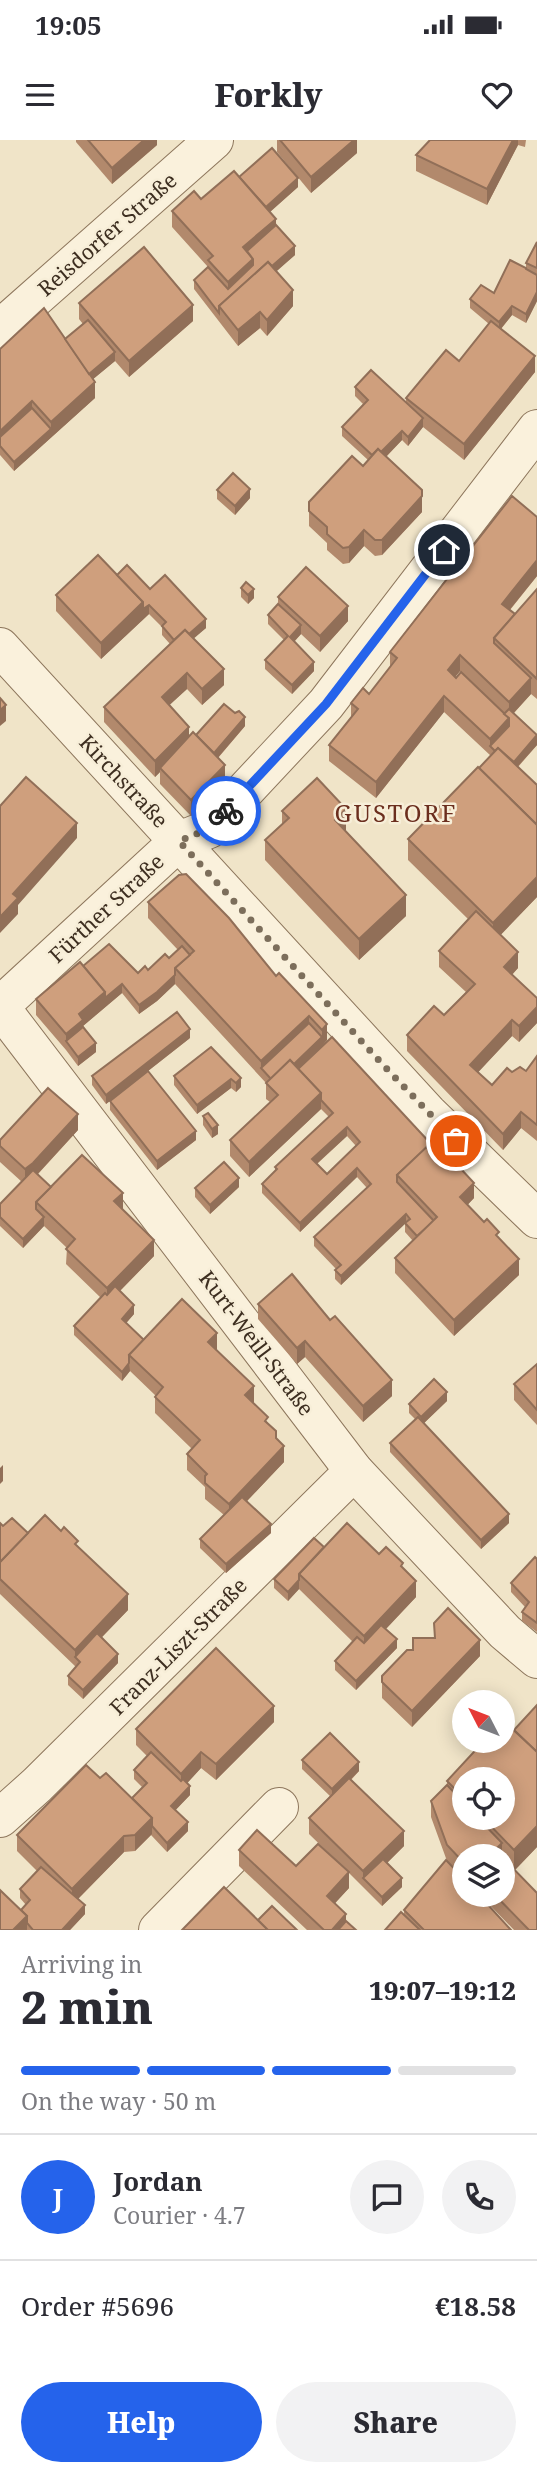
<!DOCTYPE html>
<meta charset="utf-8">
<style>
:root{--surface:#fff;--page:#f2f2f3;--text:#2b2b33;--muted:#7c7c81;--line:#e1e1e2;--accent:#2563eb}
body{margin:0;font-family:"Noto Serif",serif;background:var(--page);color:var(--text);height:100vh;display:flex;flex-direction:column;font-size:26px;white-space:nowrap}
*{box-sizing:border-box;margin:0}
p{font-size:23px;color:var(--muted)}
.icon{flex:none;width:38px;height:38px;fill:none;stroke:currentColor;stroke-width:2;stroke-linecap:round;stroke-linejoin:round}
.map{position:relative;height:1790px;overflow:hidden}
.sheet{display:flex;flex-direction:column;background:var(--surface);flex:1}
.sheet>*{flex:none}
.needle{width:46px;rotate:312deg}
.controls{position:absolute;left:452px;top:1550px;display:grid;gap:14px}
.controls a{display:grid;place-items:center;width:63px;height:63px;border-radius:50%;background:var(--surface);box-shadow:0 4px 18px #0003;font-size:35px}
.pin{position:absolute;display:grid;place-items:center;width:60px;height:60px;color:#fff;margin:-30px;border:4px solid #fff;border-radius:50%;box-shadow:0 2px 7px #0007}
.courier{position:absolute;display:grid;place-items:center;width:70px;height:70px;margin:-35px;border:5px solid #2563eb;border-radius:50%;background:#fff;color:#222;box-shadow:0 2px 9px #0007}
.headline em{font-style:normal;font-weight:800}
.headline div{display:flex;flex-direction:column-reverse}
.headline{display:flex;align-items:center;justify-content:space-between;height:119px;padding:0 21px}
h1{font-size:46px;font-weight:800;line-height:52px}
.bar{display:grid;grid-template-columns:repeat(4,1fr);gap:10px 7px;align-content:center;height:84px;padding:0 21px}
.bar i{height:9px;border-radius:5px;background:var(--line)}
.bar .current{background:var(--accent)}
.bar p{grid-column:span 4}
.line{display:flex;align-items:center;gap:18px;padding:0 21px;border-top:2px solid var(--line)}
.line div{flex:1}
.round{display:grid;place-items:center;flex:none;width:74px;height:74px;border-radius:37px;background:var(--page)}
.primary-button{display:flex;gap:14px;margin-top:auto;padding:14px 21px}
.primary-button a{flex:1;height:80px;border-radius:42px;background:var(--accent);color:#fff;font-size:28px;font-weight:800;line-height:80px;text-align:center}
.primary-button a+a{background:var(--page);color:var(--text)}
.status{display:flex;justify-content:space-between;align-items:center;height:49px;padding:0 35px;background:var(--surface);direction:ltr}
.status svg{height:19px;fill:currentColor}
header{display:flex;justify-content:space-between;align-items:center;height:91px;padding:0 21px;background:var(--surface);font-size:32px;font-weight:800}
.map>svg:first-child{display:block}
</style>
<div class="status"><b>19:05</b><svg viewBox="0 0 49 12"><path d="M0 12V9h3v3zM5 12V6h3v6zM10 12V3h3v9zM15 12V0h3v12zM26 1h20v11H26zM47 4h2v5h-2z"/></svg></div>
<header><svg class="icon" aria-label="menu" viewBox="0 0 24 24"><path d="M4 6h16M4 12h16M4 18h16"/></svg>Forkly<svg class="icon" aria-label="heart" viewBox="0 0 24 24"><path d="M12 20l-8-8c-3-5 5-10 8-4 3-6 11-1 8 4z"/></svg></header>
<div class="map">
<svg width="537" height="1790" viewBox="0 0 537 1790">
<rect width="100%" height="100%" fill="#f0e4c8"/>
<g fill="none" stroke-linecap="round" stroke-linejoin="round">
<g stroke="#8d765c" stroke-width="40">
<g id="street">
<path d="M0,189l214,-189"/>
<path d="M0,507l428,466 109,106"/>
<path d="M0,866l179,-165 30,-12 117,-125 211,-275"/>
<path d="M0,867l354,464 151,161 32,27"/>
<path d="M0,1678l37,-33 317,-314"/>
<path d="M158,1790l121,-123"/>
</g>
</g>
<use href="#street" stroke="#faf1dc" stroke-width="38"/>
</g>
<g fill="#b2896c" fill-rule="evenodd">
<path d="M76,0h81v5l-45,39 -36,-42z"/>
<path d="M277,0h80v13l-46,40 -34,-41z"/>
<path d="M430,0h96l-1,7 -7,-2 -31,60 -71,-34v-16z"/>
<path d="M239,37l59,10 -28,25 6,13 19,30 -19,16 17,35 -26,30 -7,-8 -22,18 -44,-57v-9l14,-13 -36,-40v-16l29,-12z"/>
<path d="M537,102v59l-11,22 -14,-8 -11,14 34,43 -71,88 -41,-33 -15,19 -6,-6 -16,17 36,33v22l-40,43 -7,1 -11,-10 -15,17 -6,1 -16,-14v-7l-18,-17v-24l54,-36 5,-6 -26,-24v-9l21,-23 -8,-8v-9l51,16v-5l53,-37 30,-37 -19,-16v-9l24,-6 32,-25v-5z"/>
<path d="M79,163l114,18 -64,56 -14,-16 -22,18 2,19 -81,73 -14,-16v-106l65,-10 18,-15 -4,-5z"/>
<path d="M217,350l33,8 -15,17 -18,-16z"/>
<path d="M537,377v59l-27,34 5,4 22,-25v110l-6,-5 -17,19 23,22v10l-19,22 19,18v112l-37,38 18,33 -6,7 25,23v25l-18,19 -7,-6 -34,36 14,13 20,-13 14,-1 11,-15v85l-16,-13 -18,22 -96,-99v-16l37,-20 22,-23 -27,-25v-16l29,-32 -60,-59v-21l83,-83 -47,-44 -68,86 -47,-37v-16l22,-28v-14l18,-9 21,-27v-15zM460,531l44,42 -49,-36z"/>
<path d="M117,435l33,14 56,39 -13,10 31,47 -22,20 -15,-16 -18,16 20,31 56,-10 -27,32 7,23 -34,35 -31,-32v-12l-5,5 -51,-55v-15l66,-63 -8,-9v-8l-13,-13 -48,45 -45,-48v-16z"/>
<path d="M241,448l13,10 -6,6 -7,-7z"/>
<path d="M278,457l70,24 -28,31 -19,-18 -7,8 20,29 -22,23 -27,-25v-9l19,-20 -16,-16v-9l10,-11z"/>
<path d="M282,671l64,19 -1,1 61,85 -47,44 -94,-100v-20l17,-16z"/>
<path d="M148,762l128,74 51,48v16l-29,28 176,130 -7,7 32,33 20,37 -65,61 -59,-63v-15l18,-17 -8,-9v-9l-64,62 -6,-6v-9l1,-1 -22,-23v-9l53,-49 -10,-11 -57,55 -38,-39v-9l13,-13v-4l54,-50 -8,-8 -72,68 -19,-21v-16l40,-38 -4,-3v-16l-91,-99 -18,17 -18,13 -17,-21 -39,33 13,17v9l-18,14 -12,-16 -30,-35v-16l47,-33 55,7 10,-3 21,-12 9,-8 -30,-32zM347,996l9,10 -29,28 -10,-10z"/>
<path d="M190,898l-84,66 -14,-19v-9z"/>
<path d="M174,936l67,2v9l-5,5 -5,-4 -34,26 -23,-29z"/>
<path d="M110,961l86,39 -39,30 -47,-60z"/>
<path d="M203,976l15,18 -6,4 -9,-13z"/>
<path d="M78,990l-40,44 13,13 72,22h-1l32,47 -34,35 14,23 -8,9 18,17 73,9h-1l38,53 -1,1 15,20 8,15 8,24 -37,39 24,32 -45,40 -26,-25v-9l24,-24 -19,-16v-12l-18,-17v-16l5,-5 -37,-36v-16l1,-1 -26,-25 -8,10 -48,-46v-9l27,-28 -35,-34 1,-16 -23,-22 -21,22 -23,-22v-22l22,-22 -22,-20v-22z"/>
<path d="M239,1047l-29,27 -15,-17v-9z"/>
<path d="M258,1164l134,92 -29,26 -58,-65 -8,7 -39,-45z"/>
<path d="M537,1224v61l-23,-25v-16z"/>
<path d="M447,1261l-23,22 85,100 -28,26 -91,-97v-9l25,-24 -6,-6v-9z"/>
<path d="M0,1383l3,3 75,21 50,63 -27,28 17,25 -35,36 -15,-14v-9l8,-9 -76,-73z"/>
<path d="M324,1407l55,7 24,14 13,29 -30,32 11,19 -41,42 -21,-20v-9l18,-19 -54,-53 -11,12 -14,-13v-9z"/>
<path d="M537,1419v73l-15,-11v-9l3,-5 -14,-15v-9z"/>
<path d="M434,1483l46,33 -68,71 -30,-29v-22l31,-26 21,-12z"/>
<path d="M274,1582l-58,58 -15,-12 -14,15 3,12 -15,15 13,21 -21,21 -16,-17 -16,16 -11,1 -46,47 7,15 -15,16h-70l26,-25 -6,-7v-9l17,-18 -20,-20v-16l83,-57 32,20 10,-11 -8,-8v-9l13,-14 -11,-11v-16z"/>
<path d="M514,1590l23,117 -22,23 22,60h-23l-34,-35h22l-38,-38v21l-17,-17 -16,-44v-16l16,-16v-4zM464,1640l38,38h-38z"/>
<path d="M302,1620l57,11 -8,9 53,66 -17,17 15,24 -20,19 -33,-33v15l-14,15 11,18 10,9h-49l-68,-64v-16l57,16h46l-33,-32v-16l21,-22 -28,-27z"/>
<path d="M404,1770l107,20h-126l19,-15z"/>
</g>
<g fill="#916f58">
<path d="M144,0h13v5l-45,39v-16z"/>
<path d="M354,0h3v13l-46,40v-16z"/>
<path d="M513,0h5v5l-31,60v-16z"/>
<path d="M298,38v9l-36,32v-9z"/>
<path d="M276,79v15l-28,25 -5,-12z"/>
<path d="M295,106v9l-69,61 -4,-6z"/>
<path d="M253,119v15l-25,24v-16z"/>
<path d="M293,150v16l-26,30v-16z"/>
<path d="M537,152v9l-11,22v-9z"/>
<path d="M193,165v16l-64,56v-16z"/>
<path d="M512,166v9l-13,16v-9z"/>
<path d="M260,172v16l-22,18v-16z"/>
<path d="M115,212v9l-29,24v-9z"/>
<path d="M535,216v16l-71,88v-16z"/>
<path d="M95,242v16l-81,73v-9l37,-33v-7z"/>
<path d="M32,261v16l-32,30v-16z"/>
<path d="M423,278v9l-15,19v-9z"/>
<path d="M402,291v9l-26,27v-9z"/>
<path d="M250,349v9l-15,17v-9z"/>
<path d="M422,356v16l-40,43v-15z"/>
<path d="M364,390v16l-15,17v-16z"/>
<path d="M537,420v16l-35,43v-15z"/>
<path d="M254,449v9l-6,6v-9z"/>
<path d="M143,462l6,3v9l-48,45v-16z"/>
<path d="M348,466v15l-28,31v-16z"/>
<path d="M206,479v9l-29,25v-9z"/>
<path d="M301,485v9l-11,12v-9z"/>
<path d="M460,515v16l-12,15v-16z"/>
<path d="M314,522v9l-22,23v-9z"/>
<path d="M224,529v16l-22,20v-16z"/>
<path d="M187,533v16l-25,23v-15z"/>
<path d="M531,538v16l-22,24v-16z"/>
<path d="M444,556v16l-68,86v-16z"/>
<path d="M6,565v16l-6,5v-16z"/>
<path d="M245,577v9l-30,35 -6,-6z"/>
<path d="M509,578v16l-19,12v-7z"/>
<path d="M189,587v16l-29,25v4l-5,5v-16z"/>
<path d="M537,596v9l-27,30v-9z"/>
<path d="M225,625v16l-34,35v-16z"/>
<path d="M346,669v21l-11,10v-20z"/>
<path d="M77,683v15l-59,67v9l-18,19v-16l13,-23z"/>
<path d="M537,737v20l-44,46v-20z"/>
<path d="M406,755v21l-47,44v-21z"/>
<path d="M518,812v16l-14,15v-16z"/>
<path d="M175,835v9l-18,17 -18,13v-9z"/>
<path d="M122,844v9l-39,33v10l-17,5v-7l13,-20 26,-22z"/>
<path d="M537,867v16l-18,19v-16z"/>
<path d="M309,876v15l-48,37v-7z"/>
<path d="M512,880v16l-42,45v-16z"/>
<path d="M327,884v16l-5,6v-16z"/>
<path d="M190,889v9l-84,66v-9z"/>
<path d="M322,897v9l-48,45v-9z"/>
<path d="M96,903v9l-18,14v-9z"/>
<path d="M241,938v9l-5,5v-9z"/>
<path d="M231,939v9l-34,26v-9z"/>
<path d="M321,953v16l-72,68v-15z"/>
<path d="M521,972v16l-18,22v-16z"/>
<path d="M78,974v16l-45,49 -8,6v-16z"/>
<path d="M218,985v9l-6,4v-9z"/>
<path d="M347,987v9l-35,32v-9z"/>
<path d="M196,991v9l-39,30v-9z"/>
<path d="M357,1028v9l-57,55v-9z"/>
<path d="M239,1038v9l-29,27v-9z"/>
<path d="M474,1043v15l-14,15v-16z"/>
<path d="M123,1053v16l-9,8v-16z"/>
<path d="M406,1074v9l-65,62v-9z"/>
<path d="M44,1077v9l-21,22v-9z"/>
<path d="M154,1100v16l-47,48v-16z"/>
<path d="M519,1119v16l-65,61v-16z"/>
<path d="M134,1165v9l-12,14v-9z"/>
<path d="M217,1193v16l-9,9v-16z"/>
<path d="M305,1201v16l-8,7v-16z"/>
<path d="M129,1223l1,8 -8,10v-9z"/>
<path d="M392,1240v16l-29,26v-16z"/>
<path d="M254,1246v16l-9,9v-16z"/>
<path d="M447,1252v9l-26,25v-9z"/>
<path d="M284,1306v16l-55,58v-16z"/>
<path d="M3,1325v16l-3,3v-16z"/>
<path d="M509,1374v9l-28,26v-9z"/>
<path d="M271,1384v9l-45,40v-9z"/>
<path d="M299,1440v9l-11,12v-9z"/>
<path d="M416,1441v16l-52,55v-16z"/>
<path d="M128,1454v16l-49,51 -4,-4v8v-15z"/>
<path d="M397,1499v9l-41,42v-9z"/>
<path d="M480,1500v16l-68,71v-16z"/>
<path d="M118,1514v9l-35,36v-9z"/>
<path d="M274,1566v16l-58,58v-16z"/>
<path d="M201,1612v16l-20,22v-16z"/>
<path d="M359,1622v9l-27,27v-9z"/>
<path d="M190,1646v9l-19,20v-9z"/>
<path d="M152,1678v16l-17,17v-16z"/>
<path d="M188,1682v9l-21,21v-9z"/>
<path d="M537,1686v21l-23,24v-21z"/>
<path d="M404,1691v15l-36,36 -5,-4v-7z"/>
<path d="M124,1696v16l-52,53v-16z"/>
<path d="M502,1703v14l-7,-7z"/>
<path d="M349,1732v16l-22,24v-16z"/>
<path d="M402,1738v9l-20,19v-9z"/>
<path d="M85,1765v9l-15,16h-8z"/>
<path d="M346,1774v16h-14z"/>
<path d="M27,1776v14h-14z"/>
</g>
<g fill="#cf9f7d" stroke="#916f58" stroke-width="2" fill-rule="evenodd">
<path d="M88,0h56l-32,28z"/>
<path d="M280,0h74l-43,37z"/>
<path d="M430,0h83l-26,49 -71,-34z"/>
<path d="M272,8l26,30 -32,29 -27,-30z"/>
<path d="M234,31l42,48 -33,28 10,12 -25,23 -20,-22 5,-4 -41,-45 22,-20 7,8z"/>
<path d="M276,85l19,21 -23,20 -4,-4 -49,44v7l-25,-33 14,-13 20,22 25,-24v-6l-6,-8z"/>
<path d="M537,102v26l-11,-5z"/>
<path d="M144,107l49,58 -64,56 -50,-58z"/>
<path d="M510,120l16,8v1l11,6v17l-11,22 -14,-8 -13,16 -29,-23 11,-14 13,8z"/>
<path d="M268,122l25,28 -26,30 -7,-8 -22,18 -19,-24z"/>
<path d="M44,168l51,74 -44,40 -19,-21 -32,30v-82z"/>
<path d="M88,180l27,32 -26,22 -24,-35z"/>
<path d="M491,181l44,35 -71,88 -58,-46 40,-48 13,11z"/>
<path d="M371,230l52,48 -15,19 -6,-6 -21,21 -3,-3 -6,6 -30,-28 26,-27 -13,-13z"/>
<path d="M32,268l19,21 -37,33 -14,-16v-9z"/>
<path d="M378,309l44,41v6l-40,44h-7l-11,-10 -15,17 -6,1 -16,-14v-7l-18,-16v-9l43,-46 11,10z"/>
<path d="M233,333l17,16 -15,17 -18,-16z"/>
<path d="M512,356l25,21v43l-35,44 13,10 -21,24v5l37,35 -22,24 -49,-47 -12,15 8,8 5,-6 48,46 -19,21 -46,-43 -68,86 -47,-37 29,-36 -7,-6 12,-15 6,6 28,-36 -7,-6z"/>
<path d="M98,415l45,47 -42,41 -45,-48z"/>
<path d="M127,425l23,24 15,-14 41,44 -17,15 -4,-4 -11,10 -12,-14 4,-4 -17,-17 -6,4v-7l-26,-27z"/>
<path d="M306,427l42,39 -28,30 -42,-39z"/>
<path d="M246,442l8,7 -6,6 -7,-7z"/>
<path d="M537,449v90l-43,-41z"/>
<path d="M278,464l23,21 -11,12 24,25 -22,23 -27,-25 23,-24 -20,-21z"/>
<path d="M185,490l39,39 -22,20 -15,-16 -25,24 27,30 -34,34 -51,-54z"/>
<path d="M0,558l6,7 -6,5z"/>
<path d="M224,564l11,9 4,-2 6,6 -30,35 -1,1 -18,-18z"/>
<path d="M509,569l28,26 -23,27 -16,-14 -3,3 -5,-5 19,-20v-8l-5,-4z"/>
<path d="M193,592l32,33 -34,35 -31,-32z"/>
<path d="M498,608l39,37v40l-58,-57z"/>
<path d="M478,627l59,58v52l-44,46 -85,-84z"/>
<path d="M26,637l51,46 -64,71 5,4 -18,19v-111z"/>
<path d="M317,638l29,31 -11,11 71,75 -47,44 -94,-99 24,-22 -7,-7z"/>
<path d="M186,734l43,44 47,58 3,-3 48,51 -5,6 -13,-14 -48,45 -86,-93 19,-17 -46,-49 31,-27z"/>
<path d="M476,771l42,41 -14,15 33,31v9l-18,19 -7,-6 -42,45 22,20 15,-17 5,4 8,-5 6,4 11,-15v69l-16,-13 -18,22 -96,-99 27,-29 10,9 31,-31 -36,-33z"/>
<path d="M109,804l29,29 7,-7 3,4 17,-16 4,4 13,-12 8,9 -15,13v7l-18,17 -18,13 -17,-21 -17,14v-6l-22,-26z"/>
<path d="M80,822l25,30 -26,22 4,6 -17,14 -30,-35z"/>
<path d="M177,872l13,17 -84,66 -14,-19z"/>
<path d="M309,883l13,14 -28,27 -4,-4 -19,19 -10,-11z"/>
<path d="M83,887l13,16 -18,14 -12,-16z"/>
<path d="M332,897l99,107 -34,31v7l37,39 -17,15 -12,-13 5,-4 -4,-5 -65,62 -6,-6 6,-5 -27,-28 57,-53 -14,-16 -57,55 -38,-39 15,-15 -2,-2 58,-54 -12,-13v-7l-23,-24zM347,987l13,15 -33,32 -15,-15z"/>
<path d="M211,907l30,31 -5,5 -5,-4 -34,26 -23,-29z"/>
<path d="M290,920l31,33 -72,69 -19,-22 48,-45 -12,-12z"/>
<path d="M148,931l48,60 -39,30 -47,-60z"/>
<path d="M48,948l30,26 -45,49 -8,6 -25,-23v-6z"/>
<path d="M208,973l10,12 -6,4 -9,-13z"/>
<path d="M434,1000l40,43 -14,14 24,25 3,-3 12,13 -3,3 23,24 -65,61 -59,-62 42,-41 -40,-42z"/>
<path d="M82,1015l41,38 -9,8 40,39 -47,48 -41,-39 9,-10 -39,-37z"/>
<path d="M224,1022l15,16 -29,27 -15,-17z"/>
<path d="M33,1030l18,17 -15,15v7l8,8 -21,22 -23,-22v-13z"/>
<path d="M292,1134l38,46 5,-4 57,64 -29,26 -58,-65 -8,7 -39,-44z"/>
<path d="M115,1146l19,19 -12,14 22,21 -15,15v8l-7,9 -48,-46 31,-33 2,2z"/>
<path d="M182,1159l35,34 -9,9 46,44 -9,9 23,22 -3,4 11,10v7l8,8 -55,58 -24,-21v-7l2,-2 -20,-20 13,-14 -45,-43 8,-10 -34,-32z"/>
<path d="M537,1224v46l-23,-26z"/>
<path d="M434,1239l13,13 -26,25 -12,-13z"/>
<path d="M418,1277l91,97 -28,26 -91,-97z"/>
<path d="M242,1357l29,27 -45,40 -26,-25z"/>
<path d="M45,1375l16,16 3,-4 14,14 -3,3 53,50 -53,56 -75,-71v-17z"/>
<path d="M12,1378l16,15 -28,29v-39l3,3z"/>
<path d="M347,1383l32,31 7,-7 17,16 -2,3 15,15 -52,55 -65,-62z"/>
<path d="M314,1398l10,9 -25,27v6l-11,12 -14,-13z"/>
<path d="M535,1417l2,2v64l-15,-11 7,-10 -18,-19z"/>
<path d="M448,1468l32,32 -68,71 -30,-29v-6l25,-26h6v-12h22l-1,-15z"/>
<path d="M381,1485l16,14 -41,42 -21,-20 22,-24 7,6z"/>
<path d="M97,1493l21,21 -35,36 -15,-14 12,-14 -5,-5z"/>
<path d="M216,1508l58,58 -58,58 -15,-12 -20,22 -45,-45z"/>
<path d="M537,1565v47l-23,-22z"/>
<path d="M504,1581l33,31v74l-23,24 -31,-32h19v-38h-38v18l-17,-17 37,-40h18v-18z"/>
<path d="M330,1593l29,29 -27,27 -30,-29z"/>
<path d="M151,1612l30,29 2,-2 7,7 -19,20 17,16 -21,21 -15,-17v-8l-20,-20 15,-15 -13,-13z"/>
<path d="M86,1625l14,13 6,-5 46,45 -17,17 -11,1 -52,53 -55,-54z"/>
<path d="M349,1638l55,53 -41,40 -54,-53z"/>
<path d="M447,1645l17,18v15h14l24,25 -7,7 7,7h-38v6l-17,-18 -16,-44z"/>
<path d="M257,1690l39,36 22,-22 31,28 -22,24 19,18 -14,16h-8l-85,-80z"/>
<path d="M502,1717l35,36v37h-8l-34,-35h7z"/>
<path d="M383,1719l19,19 -20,19 -19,-19z"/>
<path d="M446,1720l18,19v16h15l32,35h-87l-20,-20z"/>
<path d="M41,1727l44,38 -23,25h-29l-6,-7v-7l-6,-6 9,-10 -10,-11z"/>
<path d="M224,1747l44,43h-86z"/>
<path d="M0,1750l27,26 -14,14h-13z"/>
<path d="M272,1766l25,24h-29l-10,-10z"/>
<path d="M401,1772l19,18h-35z"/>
<path d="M346,1781l10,9h-18z"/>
</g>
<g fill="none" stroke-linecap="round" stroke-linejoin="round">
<path stroke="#7c6e5b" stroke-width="7" stroke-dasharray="0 12.6" d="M226,671l-17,18 -30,12 206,226 71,74"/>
<path stroke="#2563eb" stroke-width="9" d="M226,671l100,-107 118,-154"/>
</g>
<g text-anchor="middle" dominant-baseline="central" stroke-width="5" stroke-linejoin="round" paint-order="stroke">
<g font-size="21" fill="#3d2e20" stroke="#f7eed8">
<text transform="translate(107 94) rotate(-41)">Reisdorfer Straße</text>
<text transform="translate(124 641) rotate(47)">Kirchstraße</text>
<text transform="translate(106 768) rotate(-43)">Fürther Straße</text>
<text transform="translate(257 1203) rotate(53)">Kurt-Weill-Straße</text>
<text transform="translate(178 1506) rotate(-45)">Franz-Liszt-Straße</text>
</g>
<g font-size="24" letter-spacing="2" fill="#6b2e1e" stroke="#f7eed8">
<text x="396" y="672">GUSTORF</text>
</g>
</g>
</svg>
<div class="controls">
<a><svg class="needle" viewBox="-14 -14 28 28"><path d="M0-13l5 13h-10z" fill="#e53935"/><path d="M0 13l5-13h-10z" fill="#7c7c81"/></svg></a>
<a><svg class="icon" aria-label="locate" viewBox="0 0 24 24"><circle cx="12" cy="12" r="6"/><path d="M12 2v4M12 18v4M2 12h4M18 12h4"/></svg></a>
<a><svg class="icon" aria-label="layers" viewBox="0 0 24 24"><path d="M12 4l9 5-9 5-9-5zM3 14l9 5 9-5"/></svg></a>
</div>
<div class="pin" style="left:456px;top:1001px;background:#ea580c"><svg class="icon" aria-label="bag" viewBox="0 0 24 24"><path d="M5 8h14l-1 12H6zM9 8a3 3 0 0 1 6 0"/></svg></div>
<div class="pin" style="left:444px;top:410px;background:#1f2937"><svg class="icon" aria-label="home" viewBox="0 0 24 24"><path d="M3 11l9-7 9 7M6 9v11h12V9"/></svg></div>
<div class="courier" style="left:226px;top:671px"><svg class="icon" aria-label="bike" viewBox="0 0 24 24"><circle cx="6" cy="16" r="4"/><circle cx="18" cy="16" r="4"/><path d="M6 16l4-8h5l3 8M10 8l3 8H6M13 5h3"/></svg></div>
</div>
<section class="sheet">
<div class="headline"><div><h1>2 min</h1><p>Arriving in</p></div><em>19:07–19:12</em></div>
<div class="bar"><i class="current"></i><i class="current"></i><i class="current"></i><i></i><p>On the way · 50 m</p></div>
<div class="line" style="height:126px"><b class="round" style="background:var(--accent);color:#fff">J</b><div><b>Jordan</b><p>Courier · 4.7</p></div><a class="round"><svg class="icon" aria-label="chat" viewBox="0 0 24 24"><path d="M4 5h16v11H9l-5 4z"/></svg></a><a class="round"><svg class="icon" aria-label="phone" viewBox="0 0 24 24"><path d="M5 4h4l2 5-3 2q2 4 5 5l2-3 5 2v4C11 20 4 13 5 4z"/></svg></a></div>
<div class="line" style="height:91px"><div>Order #5696</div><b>€18.58</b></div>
<div class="primary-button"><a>Help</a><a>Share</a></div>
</section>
